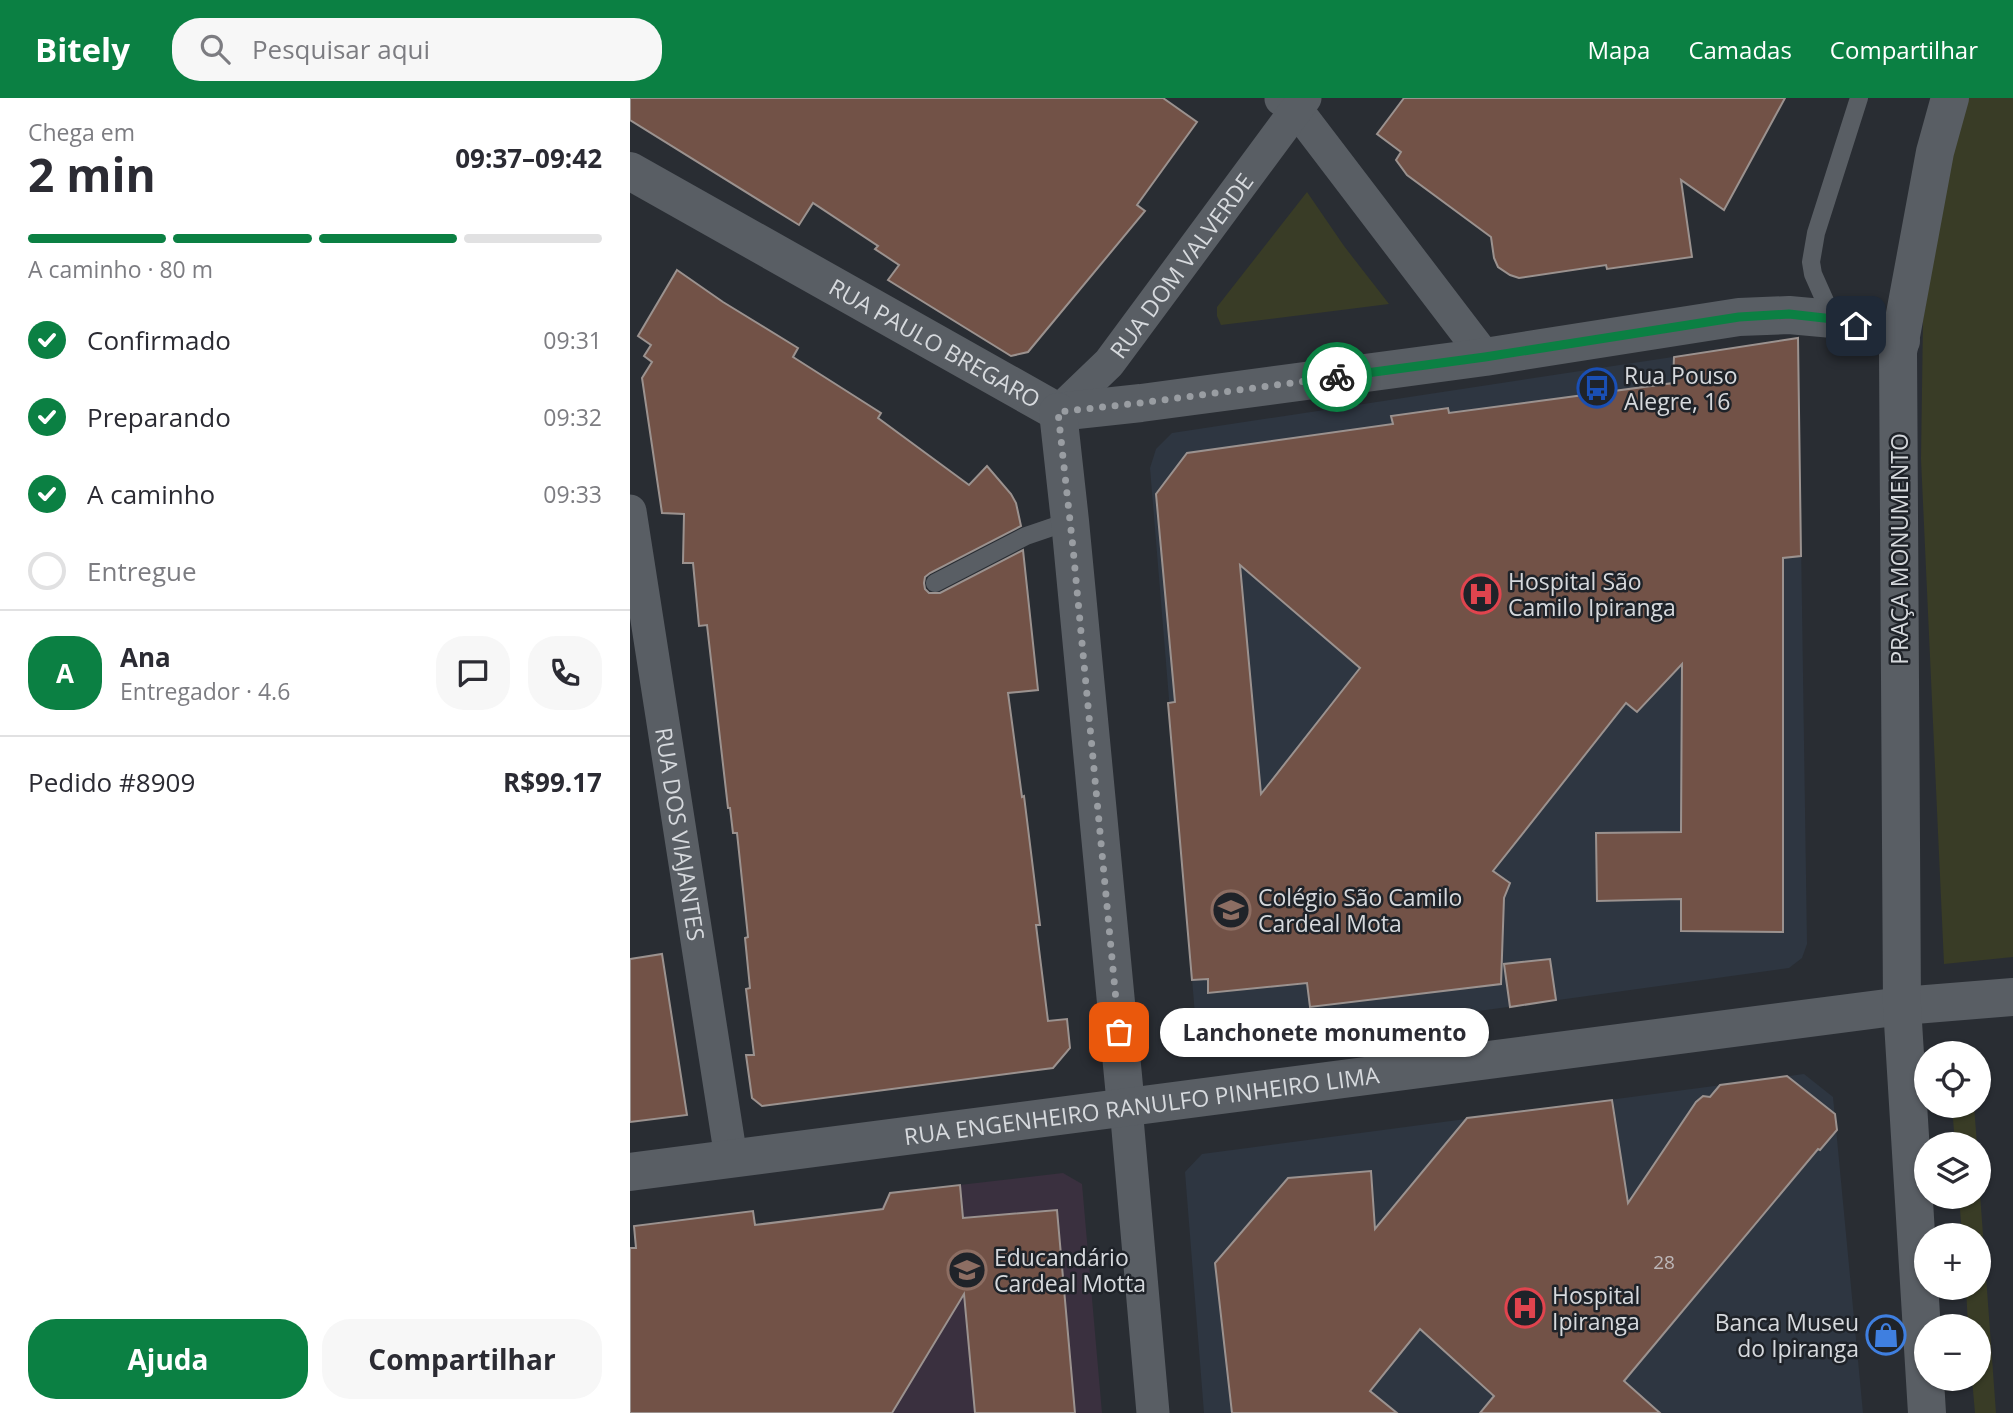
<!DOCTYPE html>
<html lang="pt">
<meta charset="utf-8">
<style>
:root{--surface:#fff;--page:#f7f7f7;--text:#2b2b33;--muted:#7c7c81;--line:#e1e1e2;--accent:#0b8043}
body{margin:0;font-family:"Open Sans",sans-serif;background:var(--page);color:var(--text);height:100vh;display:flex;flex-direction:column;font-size:26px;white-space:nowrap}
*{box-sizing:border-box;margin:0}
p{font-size:23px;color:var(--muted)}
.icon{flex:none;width:38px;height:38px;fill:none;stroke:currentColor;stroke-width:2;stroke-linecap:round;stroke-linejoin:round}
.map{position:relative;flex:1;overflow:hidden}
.details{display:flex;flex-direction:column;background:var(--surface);width:630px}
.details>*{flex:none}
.controls{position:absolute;left:1284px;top:943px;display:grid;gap:14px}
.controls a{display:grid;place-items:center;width:77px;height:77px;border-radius:50%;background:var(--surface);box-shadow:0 2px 5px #0004;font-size:35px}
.pin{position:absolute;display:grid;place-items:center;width:60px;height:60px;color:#fff;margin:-30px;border-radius:14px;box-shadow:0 4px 10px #0006}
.courier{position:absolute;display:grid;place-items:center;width:70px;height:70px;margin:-35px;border:5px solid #0b8043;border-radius:50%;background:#fff;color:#222;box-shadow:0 2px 9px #0007}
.bubble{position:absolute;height:49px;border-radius:24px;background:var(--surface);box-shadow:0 2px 5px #0004;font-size:23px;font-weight:700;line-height:49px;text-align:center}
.head em{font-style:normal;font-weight:700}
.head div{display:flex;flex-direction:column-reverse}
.head{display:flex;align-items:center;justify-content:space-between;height:119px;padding:0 28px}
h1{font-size:46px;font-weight:700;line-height:52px}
.bar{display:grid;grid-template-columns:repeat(4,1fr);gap:10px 7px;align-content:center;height:84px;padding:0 28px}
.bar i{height:9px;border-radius:5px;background:var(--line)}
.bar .active{background:var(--accent)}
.bar p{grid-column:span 4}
.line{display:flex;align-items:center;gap:18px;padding:0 28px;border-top:2px solid var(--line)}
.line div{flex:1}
.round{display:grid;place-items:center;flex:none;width:74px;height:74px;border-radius:28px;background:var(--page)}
ol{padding:0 28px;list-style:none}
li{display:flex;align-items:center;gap:21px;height:77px}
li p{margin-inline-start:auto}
li .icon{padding:7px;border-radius:50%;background:var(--accent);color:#fff;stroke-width:4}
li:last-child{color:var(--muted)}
li i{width:38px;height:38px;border:4px solid var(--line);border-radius:50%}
.button{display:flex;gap:14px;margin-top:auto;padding:14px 28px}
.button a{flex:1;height:80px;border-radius:28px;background:var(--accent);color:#fff;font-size:28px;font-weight:700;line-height:80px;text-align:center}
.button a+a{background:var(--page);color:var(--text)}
header{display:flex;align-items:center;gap:42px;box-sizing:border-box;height:98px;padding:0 35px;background:var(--accent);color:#fff}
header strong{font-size:33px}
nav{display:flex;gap:38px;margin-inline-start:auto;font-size:24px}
.search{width:490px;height:63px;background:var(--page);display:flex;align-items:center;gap:18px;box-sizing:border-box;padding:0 24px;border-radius:28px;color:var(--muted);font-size:26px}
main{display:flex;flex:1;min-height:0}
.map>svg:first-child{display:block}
</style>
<header>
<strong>Bitely</strong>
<div class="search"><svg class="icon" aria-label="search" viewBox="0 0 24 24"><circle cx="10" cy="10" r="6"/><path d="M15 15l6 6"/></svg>Pesquisar aqui</div>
<nav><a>Mapa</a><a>Camadas</a><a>Compartilhar</a></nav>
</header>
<main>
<section class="details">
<div class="head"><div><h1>2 min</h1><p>Chega em</p></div><em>09:37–09:42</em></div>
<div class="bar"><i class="active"></i><i class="active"></i><i class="active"></i><i></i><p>A caminho · 80 m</p></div>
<ol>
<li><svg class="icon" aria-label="check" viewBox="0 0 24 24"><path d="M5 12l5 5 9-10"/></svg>Confirmado<p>09:31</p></li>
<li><svg class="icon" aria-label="check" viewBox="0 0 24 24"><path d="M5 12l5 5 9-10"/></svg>Preparando<p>09:32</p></li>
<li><svg class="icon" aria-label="check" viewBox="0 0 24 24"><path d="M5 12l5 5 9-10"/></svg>A caminho<p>09:33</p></li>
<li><i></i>Entregue</li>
</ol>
<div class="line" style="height:126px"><b class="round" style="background:var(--accent);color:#fff">A</b><div><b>Ana</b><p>Entregador · 4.6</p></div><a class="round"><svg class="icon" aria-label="chat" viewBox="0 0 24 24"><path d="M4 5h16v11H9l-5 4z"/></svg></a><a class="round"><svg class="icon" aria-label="phone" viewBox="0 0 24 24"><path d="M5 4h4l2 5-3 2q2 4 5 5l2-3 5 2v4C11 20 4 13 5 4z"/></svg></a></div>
<div class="line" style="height:91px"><div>Pedido #8909</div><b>R$99.17</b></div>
<div class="button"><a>Ajuda</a><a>Compartilhar</a></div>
</section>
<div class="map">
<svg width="1383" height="1315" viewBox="0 0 1383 1315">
<rect width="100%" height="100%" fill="#292d33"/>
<g fill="#2e3641">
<path d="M1168,240l9,606 -5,14 -13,10 -549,76 -23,-10 -22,-19 -45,-547 6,-19 16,-16z"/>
<path d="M1174,976l29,23 30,316h-659l-19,-241 17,-18z"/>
</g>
<path fill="#3a303f" d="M433,1075l19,11 20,229h-344l132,-220z"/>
<g fill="#393c26">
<path d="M1330,0h53v859l-69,7 -23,-505 2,-139z"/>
<path d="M677,94l37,54 45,58 -168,21 -4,-9v-9z"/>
<path d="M1322,1008h22l3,38h-22z"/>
<path d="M1349,1082l17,233h-21l-3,-34h7v-53h-11l-2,-38h13v-52l-17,-1 -3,-38h20z"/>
</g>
<g fill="#725247" stroke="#9b928f" stroke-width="2" fill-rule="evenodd">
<path d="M0,0h533l34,24 -60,83 8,6 -117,141 -17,4 -123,-76 11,-15 -24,-16 3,-3 -65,-43 -14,22 -169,-105z"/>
<path d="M774,0h381l-61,112 -43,-30 11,77 -85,12 -1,-4 -87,13 -9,-3 -12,-8 -4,-9 -3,-21 -84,-62 -11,-15 5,-8 -24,-18z"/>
<path d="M47,172l46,32 75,46 -5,9 88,56 -3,5 91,67 18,-19 24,28 5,9 5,23 -91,47 -5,4 -1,6 1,6 4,4h11l83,-43 15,140 -30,3 14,104 2,-1 16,129h-4l12,96 19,-2 3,29 -17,20 -291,38 -10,-8 -6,-43h8l-8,-66 4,-1 -5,-50 3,-1 -11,-104h-4l-3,-25h-2l-21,-183 -8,1 -6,-63h-10l1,-49 -22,-1 -20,-135 10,-16 -8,-6 7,-11 -13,-9z"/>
<path d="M1168,240l3,218 -18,2v374l-102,-1v-32l-84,2 -1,-68 85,-1 1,-168 -45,48 -11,-9 -133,168 17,12 -6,15 -3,86 -191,23 -3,-24 -99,10v-14l-16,1 -24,-277 7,-1 -19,-208 31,-41 206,-29 -2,-8 57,-8 1,5 224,-30 1,-26zM610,467l120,103 -99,126z"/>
<path d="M32,856l25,161 -57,7v-163z"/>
<path d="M920,861l6,41 -46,7 -6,-43z"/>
<path d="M1157,978l48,38 2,16 -17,20 -2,-1 -194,232 36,32h-180l14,-17 -74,-67 -50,62 27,22h-165l-17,-150 73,-85 83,-7 4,58 92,-111 145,-18 16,103 68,-101 7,-6 7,1 10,-12z"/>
<path d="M330,1087l3,33 94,-8 18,203h-100l-11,-119 -72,119h-262v-165h6l-2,-22 119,-15 2,14 128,-16 7,-16z"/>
</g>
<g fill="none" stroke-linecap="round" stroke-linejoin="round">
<g stroke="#595e64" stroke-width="18">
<path d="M1203,221l-20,-45 -2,-12 5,-29 43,-135"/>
<path d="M305,485l91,-47 44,-15"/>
</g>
<g stroke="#595e64" stroke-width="33">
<path d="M651,1l15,10 189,248"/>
<path id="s1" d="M428,314l51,-49 196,-265"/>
<path id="s2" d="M0,413l101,647"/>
<path d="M496,1009l27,306"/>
</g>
<g stroke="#595e64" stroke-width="38">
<path id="s3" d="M0,73l428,241"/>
<path d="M428,314l83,-9 344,-46 254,-40 50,-2 44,4 68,22"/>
<path d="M428,314l12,109 56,586"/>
<path id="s4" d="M0,1074l1272,-166 111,-9"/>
<path d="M1297,1315l-25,-407 -4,-654 37,-200 15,-54"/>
</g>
</g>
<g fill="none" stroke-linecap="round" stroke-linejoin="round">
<path stroke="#999da2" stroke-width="7" stroke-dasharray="0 12.6" d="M489,934l-46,-484 -15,-136 82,-9 197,-26"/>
<path stroke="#0b8043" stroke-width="9" d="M707,279l148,-20 254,-40 50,-3 44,5 23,7"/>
</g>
<defs>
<g id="bus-ring" transform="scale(2.0125)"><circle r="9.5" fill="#1f2329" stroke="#1a4fb4" stroke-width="1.5"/><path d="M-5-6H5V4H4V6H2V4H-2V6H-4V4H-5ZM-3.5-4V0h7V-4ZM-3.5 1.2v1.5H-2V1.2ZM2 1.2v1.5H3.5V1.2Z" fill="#1a4fb4"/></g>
<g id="hospital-ring" transform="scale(2.0125)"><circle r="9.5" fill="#1f2329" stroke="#e0444e" stroke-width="1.5"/><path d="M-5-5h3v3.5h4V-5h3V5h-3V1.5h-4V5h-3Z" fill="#e0444e"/></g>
<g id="school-ring" transform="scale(2.0125)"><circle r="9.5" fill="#1f2329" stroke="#8d6e63" stroke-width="1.5"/><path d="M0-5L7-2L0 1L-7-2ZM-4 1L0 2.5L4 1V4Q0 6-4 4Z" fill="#8d6e63"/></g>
<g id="shop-ring" transform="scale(2.0125)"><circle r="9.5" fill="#1f2329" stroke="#3f7fe0" stroke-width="1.5"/><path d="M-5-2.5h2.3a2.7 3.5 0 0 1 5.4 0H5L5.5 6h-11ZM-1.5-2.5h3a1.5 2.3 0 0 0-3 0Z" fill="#3f7fe0"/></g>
</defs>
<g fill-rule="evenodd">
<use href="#bus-ring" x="967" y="290"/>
<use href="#hospital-ring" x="851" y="496"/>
<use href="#school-ring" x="601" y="812"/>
<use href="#school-ring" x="337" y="1172"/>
<use href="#hospital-ring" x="895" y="1210"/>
<use href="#shop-ring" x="1256" y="1237"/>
</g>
<g text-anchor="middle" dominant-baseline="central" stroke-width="5" stroke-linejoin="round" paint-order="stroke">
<g font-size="19" fill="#bdb7b8">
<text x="1034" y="1164">28</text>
</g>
<g font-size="23" fill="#d6d9dd" stroke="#1f2329">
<text stroke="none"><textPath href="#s1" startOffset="192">RUA DOM VALVERDE</textPath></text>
<text stroke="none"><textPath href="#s3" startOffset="350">RUA PAULO BREGARO</textPath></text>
<text transform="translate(1269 451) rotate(-90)">PRAÇA MONUMENTO</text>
<text stroke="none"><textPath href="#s2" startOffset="327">RUA DOS VIAJANTES</textPath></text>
<text stroke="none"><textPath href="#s4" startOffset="516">RUA ENGENHEIRO RANULFO PINHEIRO LIMA</textPath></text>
</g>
<g font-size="23" fill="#d6d9dd" stroke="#1f2329" text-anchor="start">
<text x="994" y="277">Rua Pouso<tspan x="994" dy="26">Alegre, 16</tspan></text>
<text x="878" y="483">Hospital São<tspan x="878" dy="26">Camilo Ipiranga</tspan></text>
<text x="628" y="799">Colégio São Camilo<tspan x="628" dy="26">Cardeal Mota</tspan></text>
<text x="364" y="1159">Educandário<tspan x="364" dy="26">Cardeal Motta</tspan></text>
<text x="922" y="1197">Hospital<tspan x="922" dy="26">Ipiranga</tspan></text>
<text x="1229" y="1224" text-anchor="end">Banca Museu<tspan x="1229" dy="26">do Ipiranga</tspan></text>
</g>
</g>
</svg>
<div class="controls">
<a><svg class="icon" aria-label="locate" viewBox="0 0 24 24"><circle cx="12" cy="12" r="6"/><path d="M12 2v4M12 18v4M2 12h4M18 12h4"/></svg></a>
<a><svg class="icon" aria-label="layers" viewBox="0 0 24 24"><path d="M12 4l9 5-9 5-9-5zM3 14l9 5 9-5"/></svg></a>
<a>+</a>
<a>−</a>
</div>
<div class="pin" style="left:489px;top:934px;background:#ea580c"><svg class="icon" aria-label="bag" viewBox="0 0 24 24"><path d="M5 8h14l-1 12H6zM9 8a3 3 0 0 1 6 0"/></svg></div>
<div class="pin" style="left:1226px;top:228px;background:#1f2937"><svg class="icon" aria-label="home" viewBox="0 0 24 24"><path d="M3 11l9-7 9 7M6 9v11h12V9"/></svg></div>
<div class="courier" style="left:707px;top:279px"><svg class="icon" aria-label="bike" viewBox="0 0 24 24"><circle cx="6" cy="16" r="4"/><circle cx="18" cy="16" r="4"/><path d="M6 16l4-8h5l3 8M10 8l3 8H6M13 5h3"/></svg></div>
<div class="bubble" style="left:530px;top:910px;width:329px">Lanchonete monumento</div>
</div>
</main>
